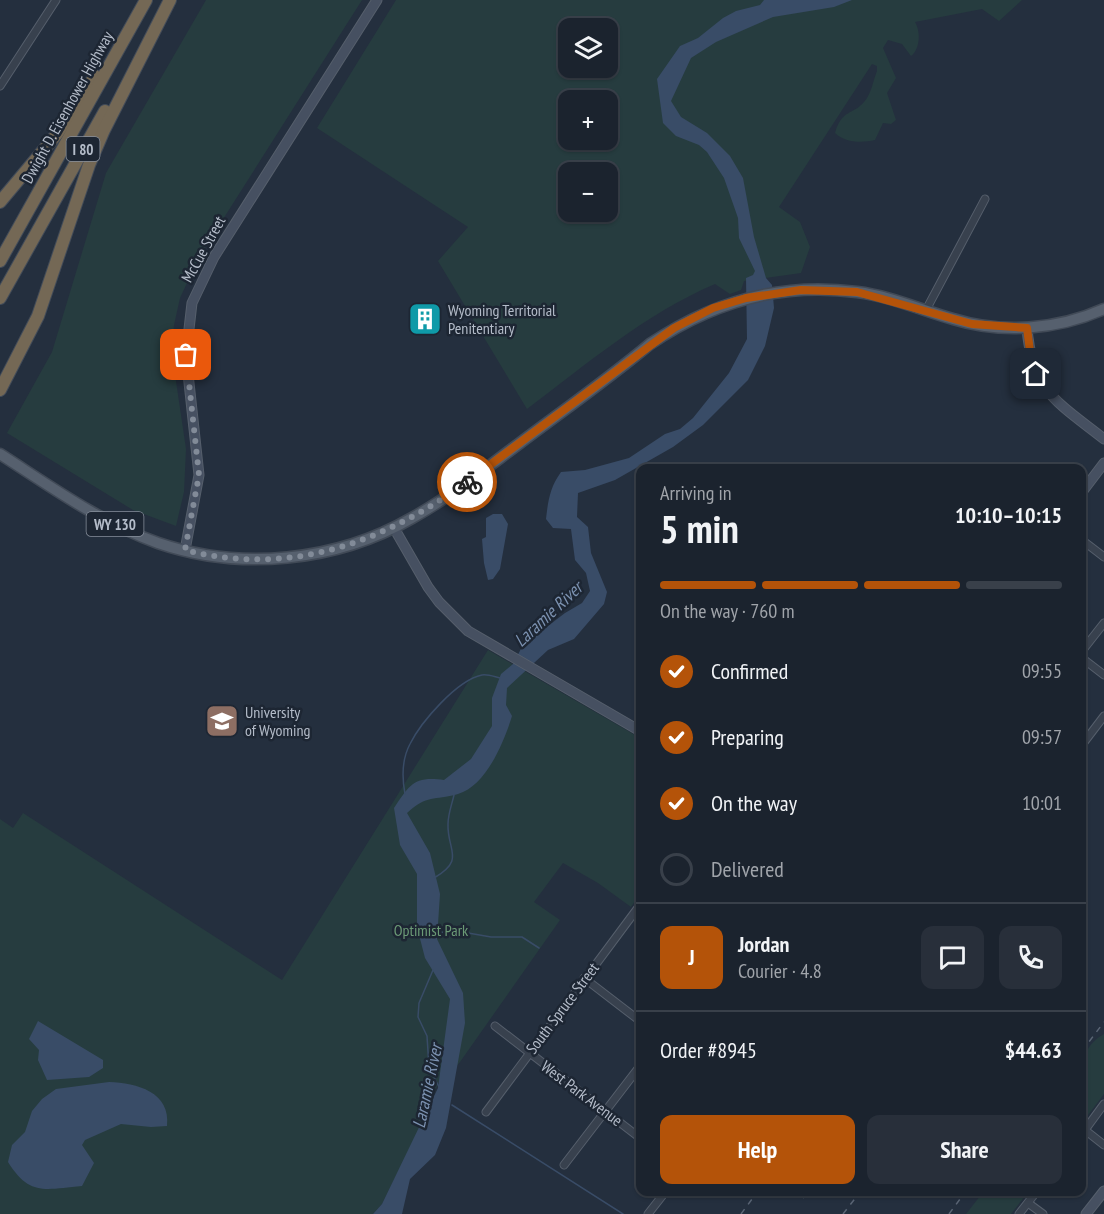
<!DOCTYPE html>
<meta charset="utf-8">
<style>
:root{--surface:#1b232e;--page:#282f3a;--text:#f1f3f6;--muted:#a0a4aa;--line:#39404a;--accent:#b45309}
body{margin:0;font-family:"PT Sans Narrow",sans-serif;background:var(--page);color:var(--text);height:100vh;display:flex;flex-direction:column;font-size:22px;white-space:nowrap}
*{box-sizing:border-box;margin:0}
p{font-size:20px;color:var(--muted)}
.icon{flex:none;width:33px;height:33px;fill:none;stroke:currentColor;stroke-width:2;stroke-linecap:round;stroke-linejoin:round}
.map{position:relative;flex:1;overflow:hidden}
.panel{position:absolute;left:636px;top:464px;width:450px;height:732px;display:flex;flex-direction:column;background:var(--surface);border-radius:12px;box-shadow:0 2px 4px #0004,0 0 0 2px var(--line)}
.panel>*{flex:none}
.controls{position:absolute;left:558px;top:18px;display:grid;gap:12px}
.controls a{display:grid;place-items:center;width:60px;height:60px;border-radius:12px;background:var(--surface);box-shadow:0 2px 4px #0004,0 0 0 2px var(--line);font-size:30px}
.pin{position:absolute;display:grid;place-items:center;width:51px;height:51px;color:#fff;margin:-26px;border-radius:12px;box-shadow:0 3px 9px #0006}
.courier{position:absolute;display:grid;place-items:center;width:60px;height:60px;margin:-30px;border:4px solid #b45309;border-radius:50%;background:#fff;color:#222;box-shadow:0 2px 8px #0007}
.headline em{font-style:normal;font-weight:700}
.headline div{display:flex;flex-direction:column-reverse}
.headline{display:flex;align-items:center;justify-content:space-between;height:102px;padding:0 24px}
h1{font-size:39px;font-weight:700;line-height:45px}
.bar{display:grid;grid-template-columns:repeat(4,1fr);gap:9px 6px;align-content:center;height:72px;padding:0 24px}
.bar i{height:8px;border-radius:4px;background:var(--line)}
.bar .active{background:var(--accent)}
.bar p{grid-column:span 4}
.line{display:flex;align-items:center;gap:15px;padding:0 24px;border-top:2px solid var(--line)}
.line div{flex:1}
.round{display:grid;place-items:center;flex:none;width:63px;height:63px;border-radius:12px;background:var(--page)}
ol{padding:0 24px;list-style:none}
li{display:flex;align-items:center;gap:18px;height:66px}
li p{margin-inline-start:auto}
li .icon{padding:6px;border-radius:50%;background:var(--accent);color:#fff;stroke-width:4}
li:last-child{color:var(--muted)}
li i{width:33px;height:33px;border:3px solid var(--line);border-radius:50%}
.action{display:flex;gap:12px;margin-top:auto;padding:12px 24px}
.action a{flex:1;height:69px;border-radius:12px;background:var(--accent);color:#fff;font-size:24px;font-weight:700;line-height:69px;text-align:center}
.action a+a{background:var(--page);color:var(--text)}
.map>svg:first-child{display:block}
</style>
<div class="map">
<svg width="1104" height="1214" viewBox="0 0 1104 1214">
<rect width="100%" height="100%" fill="#242f3e"/>
<g fill="#263c3f" fill-rule="evenodd">
<path d="M206,0h156l-163,257 -19,41 -6,27 -2,29 14,95 -2,43 -8,34 -43,-16 -126,-77 45,-81 54,-179z"/>
<path d="M396,0h626l-23,21 -17,-12 -67,13c6,10 5,27 -4,34l-9,-12 -14,-4 -5,8 13,30 -9,15 9,27 -5,4 -8,-1 -8,17c-13,3 -30,3 -40,-7 7,-24 18,-18 29,-31 7,-7 9,-21 13,-31v-5l-5,-2 -93,143 21,15 10,25 -9,26 -57,8 -3,9 -11,4 -15,-10c-70,30 -128,80 -188,125l-89,-148 30,-34 -151,-99zM568,28h40v40h-40zM568,100h40v40h-40zM568,172h40v40h-40z"/>
<path d="M488,650l152,88v156l-9,13 -33,-24 -35,-20 -29,39 26,18 -100,142 -17,20 -4,-1 -18,45 -39,78 -9,10h-373v-395l13,9 10,-15 259,167z"/>
<path d="M1104,1034v60l-22,29c-1,-31 -10,-72 22,-89z"/>
<path d="M984,1191h45l-18,23h-45z"/>
</g>
<g fill="#394c67">
<path d="M764,0h88l-18,7 -61,10 -57,25 -25,16 -20,43 10,16 26,16 23,23 13,22 11,59 12,41 6,7 2,23 -9,38 -17,34 -45,45 -30,22 -58,33 -37,13 -1,24 11,10 3,26 16,39 -3,12 -30,35 -26,11 -41,38 -1,17 6,11c-8,26 -26,70 -54,78 -25,7 -30,0 -51,19l23,40 10,41 -3,45 26,54 2,30 -19,105 -11,27 -25,24 -8,35h-29l9,-10 56,-116 12,-89 -25,-41 -8,-31v-53l-17,-29 -6,-37c16,-23 19,-32 50,-28l27,-21 21,-33v-28l9,-24 12,-10 10,-19 42,-32 17,-10 8,-12 -4,-18 -11,-13 -4,-31 -18,-1 -7,-9c2,-18 4,-32 15,-47l24,-2 44,-12 36,-24 15,-5 13,-11 36,-45 18,-34 -1,-61 7,-3 2,-4 -16,-33 -1,-20 -14,-40 -17,-26 -8,-7 -23,-9 -13,-13 -6,-44 23,-33 18,-8 25,-20 13,-7 24,-6z"/>
<path d="M493,514h9l6,10 -8,45 -7,10 -5,1 -4,-17 -2,-24 4,-2v-19z"/>
<path d="M38,1021l65,39v8l-14,9 -42,3 -9,-20 1,-10 -10,-11z"/>
<path d="M109,1082c28,1 62,10 58,44l-16,1 -30,-3 -36,16 -3,5 12,18 -12,23c-37,3 -52,11 -74,-24l4,-17 13,-13 7,-21 10,-12 14,-10z"/>
</g>
<g fill="none" stroke-linecap="round" stroke-linejoin="round">
<g stroke="#394c67" stroke-width="1.5">
<path d="M405,794c-3,-16 -3,-35 5,-50 11,-22 47,-64 72,-69 6,-1 13,2 18,3"/>
<path d="M434,878c32,-19 13,-27 14,-54 0,-10 4,-20 6,-29"/>
<path d="M437,934l14,-4 40,7h31l17,11"/>
<path d="M433,970l-14,33 -1,14 9,19 2,31 10,20"/>
<path d="M452,1105l171,109"/>
</g>
<g stroke="#565f6c" stroke-width="9">
<g id="street">
<path d="M0,86l56,-86"/>
<path d="M926,310l59,-111"/>
<path d="M1082,540l22,17"/>
<path d="M1082,651l22,-28"/>
<path d="M1082,658l22,17"/>
<path d="M1082,745l22,-29"/>
<path d="M584,978l56,43"/>
<path d="M495,1026l145,112"/>
<path d="M486,1112l154,-207"/>
<path d="M1085,1130l19,15"/>
<path d="M1082,1134l22,-30"/>
<path d="M564,1165l76,-99"/>
<path d="M1028,1203l15,11"/>
<path d="M648,1214l18,-23"/>
<path d="M1019,1214l18,-23"/>
</g>
</g>
<g stroke="#565f6c" stroke-width="11">
<g id="secondary">
<path d="M1027,328c5,63 30,74 77,111"/>
<path d="M1082,492l22,-29"/>
<path d="M394,528l34,59 11,15 29,29 172,100"/>
<path d="M185,550l14,-75 -13,-120 6,-52 22,-46 163,-257"/>
<path d="M1086,1214l18,-23"/>
</g>
</g>
<g stroke="#414a57" stroke-width="13">
<path id="primary" d="M0,454c50,32 101,69 158,89 82,28 178,19 254,-25 38,-21 73,-49 108,-75 44,-33 88,-64 130,-99 62,-42 132,-62 207,-52 33,4 64,18 96,27 49,15 104,11 151,-10"/>
</g>
<g stroke="#434c59" stroke-width="14">
<g id="highway">
<path d="M0,202l57,-68 38,-58"/>
<path d="M0,261l146,-261"/>
<path d="M0,298l105,-187"/>
<path d="M0,390l38,-74 51,-151 15,-35 66,-130"/>
</g>
</g>
<use href="#street" stroke="#38414e" stroke-width="7"/>
<use href="#secondary" stroke="#465061" stroke-width="9"/>
<use href="#primary" stroke="#56606e" stroke-width="10"/>
<use href="#highway" stroke="#746855" stroke-width="12"/>
<g stroke="#5a6575" stroke-width="1.5" stroke-dasharray="6 6" stroke-linecap="butt">
<path d="M1082,1051l22,-29"/>
<path d="M803,1198l7,-7"/>
<path d="M741,1214l17,-23"/>
<path d="M843,1214l18,-23"/>
<path d="M949,1214l17,-23"/>
</g>
</g>
<g fill="none" stroke-linecap="round" stroke-linejoin="round">
<path stroke="#828b98" stroke-width="6" stroke-dasharray="0 10.8" d="M186,355l13,120 -14,75c106,27 197,-7 282,-68"/>
<path stroke="#b45309" stroke-width="8" d="M467,482l207,-154 39,-20 33,-10 55,-8 56,2 115,32 55,4 4,31 5,15"/>
</g>
<defs>
<g id="building-square" transform="scale(1.725)"><rect x="-9" y="-9" width="18" height="18" rx="4" fill="#0f9aa8" stroke="#1d2633"/><path d="M-4-6H4V6H1V3H-1V6H-4ZM-2.5-4.3h1.7v1.8h-1.7ZM.8-4.3h1.7v1.8H.8ZM-2.5-1h1.7V.8h-1.7ZM.8-1h1.7V.8H.8Z" fill="#fff"/></g>
<g id="university-square" transform="scale(1.725)"><rect x="-9" y="-9" width="18" height="18" rx="4" fill="#8d6e63" stroke="#1d2633"/><path d="M0-5L7-2L0 1L-7-2ZM-4 1L0 2.5L4 1V4Q0 6-4 4Z" fill="#fff"/></g>
</defs>
<g fill-rule="evenodd">
<use href="#building-square" x="425" y="319"/>
<use href="#university-square" x="222" y="721"/>
</g>
<g text-anchor="middle" dominant-baseline="central" stroke-width="5" stroke-linejoin="round" paint-order="stroke">
<g fill="#1d2633" stroke="#878f9c" stroke-width="1.5">
<rect x="66.5" y="137" width="33" height="24" rx="4.5"/>
<rect x="86.5" y="512" width="57" height="24" rx="4.5"/>
</g>
<g font-size="15" font-weight="bold" fill="#b4bcc9">
<text x="83" y="149">I 80</text>
<text x="115" y="524">WY 130</text>
</g>
<g font-size="16" fill="#b4bcc9" stroke="#1d2633">
<text transform="translate(67 107) rotate(-61)">Dwight D. Eisenhower Highway</text>
<text transform="translate(203 249) rotate(-61)">McCue Street</text>
<text transform="translate(562 1008) rotate(-53)">South Spruce Street</text>
<text transform="translate(582 1093) rotate(37)">West Park Avenue</text>
</g>
<g font-size="16" fill="#b4bcc9" stroke="#1d2633" text-anchor="start">
<text x="448" y="310">Wyoming Territorial<tspan x="448" dy="18">Penitentiary</tspan></text>
<text x="245" y="712">University<tspan x="245" dy="18">of Wyoming</tspan></text>
</g>
<g font-size="16" fill="#6b9a76" stroke="#1d2633">
<text x="431" y="930">Optimist Park</text>
</g>
<g font-size="18" font-style="italic" fill="#7c92b1" stroke="#1d2633">
<text transform="translate(548 614) rotate(-43)">Laramie River</text>
<text transform="translate(427 1086) rotate(-78)">Laramie River</text>
</g>
</g>
</svg>
<div class="controls">
<a><svg class="icon" aria-label="layers" viewBox="0 0 24 24"><path d="M12 4l9 5-9 5-9-5zM3 14l9 5 9-5"/></svg></a>
<a>+</a>
<a>−</a>
</div>
<div class="pin" style="left:186px;top:355px;background:#ea580c"><svg class="icon" aria-label="bag" viewBox="0 0 24 24"><path d="M5 8h14l-1 12H6zM9 8a3 3 0 0 1 6 0"/></svg></div>
<div class="pin" style="left:1036px;top:374px;background:#1f2937"><svg class="icon" aria-label="home" viewBox="0 0 24 24"><path d="M3 11l9-7 9 7M6 9v11h12V9"/></svg></div>
<div class="courier" style="left:467px;top:482px"><svg class="icon" aria-label="bike" viewBox="0 0 24 24"><circle cx="6" cy="16" r="4"/><circle cx="18" cy="16" r="4"/><path d="M6 16l4-8h5l3 8M10 8l3 8H6M13 5h3"/></svg></div>
<section class="panel">
<div class="headline"><div><h1>5 min</h1><p>Arriving in</p></div><em>10:10–10:15</em></div>
<div class="bar"><i class="active"></i><i class="active"></i><i class="active"></i><i></i><p>On the way · 760 m</p></div>
<ol>
<li><svg class="icon" aria-label="check" viewBox="0 0 24 24"><path d="M5 12l5 5 9-10"/></svg>Confirmed<p>09:55</p></li>
<li><svg class="icon" aria-label="check" viewBox="0 0 24 24"><path d="M5 12l5 5 9-10"/></svg>Preparing<p>09:57</p></li>
<li><svg class="icon" aria-label="check" viewBox="0 0 24 24"><path d="M5 12l5 5 9-10"/></svg>On the way<p>10:01</p></li>
<li><i></i>Delivered</li>
</ol>
<div class="line" style="height:108px"><b class="round" style="background:var(--accent);color:#fff">J</b><div><b>Jordan</b><p>Courier · 4.8</p></div><a class="round"><svg class="icon" aria-label="chat" viewBox="0 0 24 24"><path d="M4 5h16v11H9l-5 4z"/></svg></a><a class="round"><svg class="icon" aria-label="phone" viewBox="0 0 24 24"><path d="M5 4h4l2 5-3 2q2 4 5 5l2-3 5 2v4C11 20 4 13 5 4z"/></svg></a></div>
<div class="line" style="height:78px"><div>Order #8945</div><b>$44.63</b></div>
<div class="action"><a>Help</a><a>Share</a></div>
</section>
</div>
